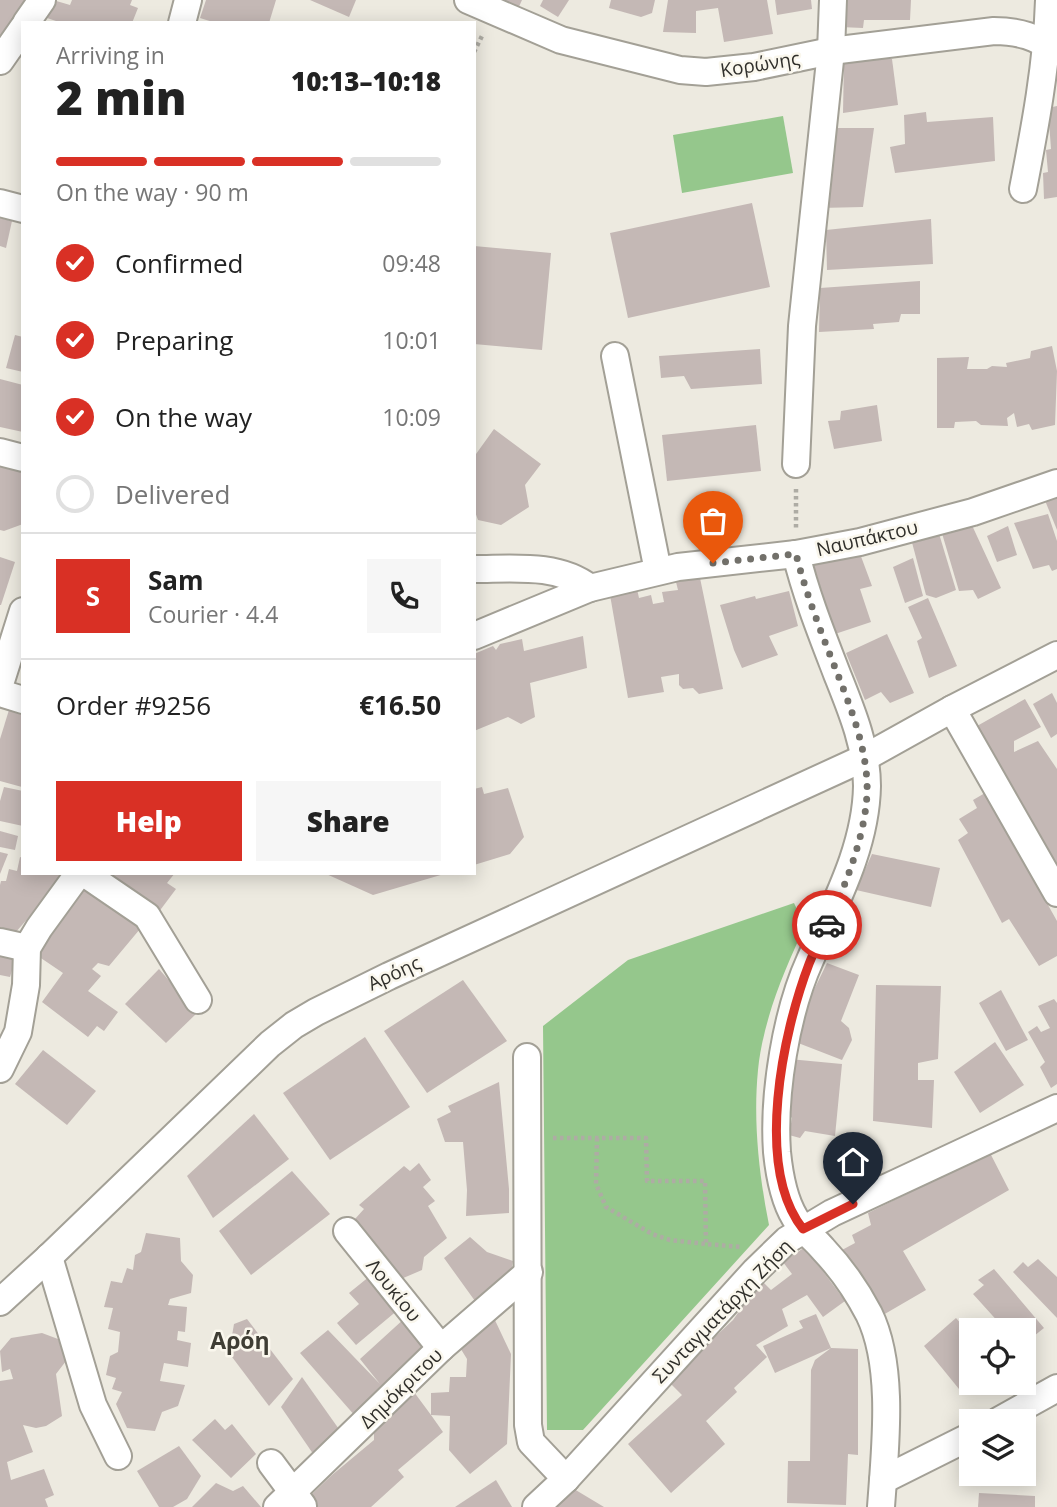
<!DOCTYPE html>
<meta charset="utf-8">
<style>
:root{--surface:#fff;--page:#f6f6f6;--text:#222;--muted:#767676;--line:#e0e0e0;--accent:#d93025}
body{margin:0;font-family:"Open Sans",sans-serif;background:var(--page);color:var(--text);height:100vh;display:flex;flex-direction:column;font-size:26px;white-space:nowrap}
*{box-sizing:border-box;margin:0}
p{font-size:23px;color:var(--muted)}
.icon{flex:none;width:38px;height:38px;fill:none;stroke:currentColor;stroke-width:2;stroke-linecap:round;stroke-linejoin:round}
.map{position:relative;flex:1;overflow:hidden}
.panel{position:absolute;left:21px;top:21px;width:455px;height:854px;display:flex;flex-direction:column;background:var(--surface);border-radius:0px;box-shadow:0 4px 18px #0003}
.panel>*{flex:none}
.fabs{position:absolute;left:959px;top:1318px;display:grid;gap:14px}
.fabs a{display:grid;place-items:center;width:77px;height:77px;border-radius:0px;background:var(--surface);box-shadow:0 4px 18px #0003;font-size:35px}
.pin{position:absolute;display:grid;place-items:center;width:60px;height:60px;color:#fff;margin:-72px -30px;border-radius:50% 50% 50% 0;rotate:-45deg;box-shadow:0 0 7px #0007}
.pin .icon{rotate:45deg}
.courier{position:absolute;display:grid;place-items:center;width:70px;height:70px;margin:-35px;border:5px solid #d93025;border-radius:50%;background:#fff;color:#222;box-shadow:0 2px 9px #0007}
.summary em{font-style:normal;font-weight:800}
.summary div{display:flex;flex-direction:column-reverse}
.summary{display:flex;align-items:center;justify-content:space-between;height:119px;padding:0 35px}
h1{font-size:46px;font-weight:800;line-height:52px}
.bar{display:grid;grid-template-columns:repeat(4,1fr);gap:10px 7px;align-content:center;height:84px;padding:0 35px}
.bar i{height:9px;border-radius:5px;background:var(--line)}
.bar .on{background:var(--accent)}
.bar p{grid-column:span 4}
.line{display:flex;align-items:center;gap:18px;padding:0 35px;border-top:2px solid var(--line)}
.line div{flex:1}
.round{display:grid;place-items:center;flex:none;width:74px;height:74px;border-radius:0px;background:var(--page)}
ol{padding:0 35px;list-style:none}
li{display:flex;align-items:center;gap:21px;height:77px}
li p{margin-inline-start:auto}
li .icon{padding:7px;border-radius:50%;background:var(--accent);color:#fff;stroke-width:4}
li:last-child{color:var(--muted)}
li i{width:38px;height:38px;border:4px solid var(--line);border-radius:50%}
.cta{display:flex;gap:14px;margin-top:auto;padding:14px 35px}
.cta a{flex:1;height:80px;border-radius:0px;background:var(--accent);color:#fff;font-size:28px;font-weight:800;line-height:80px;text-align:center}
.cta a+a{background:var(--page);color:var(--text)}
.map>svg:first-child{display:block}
</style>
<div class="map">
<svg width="1057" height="1507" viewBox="0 0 1057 1507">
<rect width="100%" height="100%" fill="#edeae0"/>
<g fill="#95c78c">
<path d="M783,116l10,57 -111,20 -9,-58z"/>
<path d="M794,903l11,23c-21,45 -42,94 -47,144 -5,51 1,105 11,155l-186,205h-36l-4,-404 85,-66z"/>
</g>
<g fill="#c4b8b5">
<path d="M0,0h29l-29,37z"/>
<path d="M53,0l17,5 2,-5h60l-2,5 8,3 -6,15h-70l-24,-8z"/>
<path d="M206,0h70l-7,23h-53l-16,-5z"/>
<path d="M310,0h46l-7,17z"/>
<path d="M494,0h28l-5,11z"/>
<path d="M543,0h26l-11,17 -18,-11z"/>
<path d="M611,0h44l-3,13 -11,4 -32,-9z"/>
<path d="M668,0h99l6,34 -49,8 -6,-34 -22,3v22l-33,-1z"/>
<path d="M775,0h36l1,9 -35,6z"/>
<path d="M845,0h66l-1,20h-46l-1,8 -23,-1z"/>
<path d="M844,58l48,1 6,46 -55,8z"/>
<path d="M1057,106v91l-13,2 -1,-26 5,-1 -2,-22 5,-1 -3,-41z"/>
<path d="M926,112l1,10 66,-5 2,44 -100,12 -5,-26 15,-3 -1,-29z"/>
<path d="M835,128h39l-11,79 -43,1z"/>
<path d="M752,203l18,84 -142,31 -18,-85z"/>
<path d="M0,218l12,3 -6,27 -6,-2z"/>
<path d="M931,219l2,45 -106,6 -1,-40z"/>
<path d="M474,246l77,7 -9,97 -68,-6z"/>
<path d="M920,281v33h-19l-2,8 -26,2 1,5 -55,3 1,-44z"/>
<path d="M15,335l8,2v35l-17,-4z"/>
<path d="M1052,346l5,25 -2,54 -23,5 -3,-6 -12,3 -3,-14 -7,5 1,8 -27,-1 -5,-4 -21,1 -1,6h-17v-70l32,-1 -2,12h20l5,-3 15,1 -1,-4 24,-5 1,-7z"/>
<path d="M760,349l2,35 -71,5 -7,-13 -23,2 -2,-22z"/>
<path d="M0,379l23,6v47l-23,-5z"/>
<path d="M877,405l5,36 -48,8 -6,-28 12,-1 1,-9z"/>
<path d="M756,425l5,46 -94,10 -5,-46z"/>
<path d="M494,429l47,35 -16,21 4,22 -28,18 -23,-5 -4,-11v-56l2,1z"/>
<path d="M0,466l23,7v51l-19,7 -4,-1z"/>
<path d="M1057,488v42l-13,-32z"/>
<path d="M1048,514l9,27v28l-5,2 -3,-6 -16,4 -19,-46z"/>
<path d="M970,521l31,67 -23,11 -5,-9 -14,1 -18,-61z"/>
<path d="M1008,526l9,29 -20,7 -10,-26z"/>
<path d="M937,527l19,63 -20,8 -10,-3 -16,-60z"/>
<path d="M859,551l13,35 -12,3 11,33 -36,12 -22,-71z"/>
<path d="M0,557l15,5 -14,43h-1z"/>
<path d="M913,558l10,38 -18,7 -12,-36z"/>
<path d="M700,578l23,111 -24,5 -6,-6 -10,1 -4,-4v-11l-18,3 3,15 -36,6 -18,-103 27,-6 2,9 12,-3 2,9 11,-2 -2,-10 16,-2 -2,-8z"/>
<path d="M789,591l9,35 -29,10 9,19 -36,13 -8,-18 -14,-45 35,-9 1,3z"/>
<path d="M928,598l29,68 -28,12 -12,-37 5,-3 -14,-31z"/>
<path d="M887,634l27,59 -24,10 -9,-11 -16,8 -19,-47z"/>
<path d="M583,636l4,32 -57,15 5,34 -14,7 -13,-7 -34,14v-77l19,-8 3,4 4,-6 22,-5 2,12z"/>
<path d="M1052,693l5,10v31l-6,4 -18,-34z"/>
<path d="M1025,699l16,28 -27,14v11l24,-11 19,28v99l-43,-70 -37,-72z"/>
<path d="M9,710l14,4 -1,73 -22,-6v-42z"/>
<path d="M4,787l19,4v35l-23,-5v-20z"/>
<path d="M482,787l2,7 24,-6 16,49 -14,17 -36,11v-76z"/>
<path d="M985,793l72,128v35l-18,10 -30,-47 -7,4 -44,-83 10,-7 -9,-14 18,-11 -4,-8z"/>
<path d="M0,831l18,5 -3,14 -15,-3z"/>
<path d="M0,852l8,2 -8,20z"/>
<path d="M872,854l68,14 -9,39 -75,-17z"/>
<path d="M20,857l3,1v15l43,2 -51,58 -15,-6v-42l1,-4h5l3,-12 8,2z"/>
<path d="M103,873h72l-8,10 9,6 -21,28z"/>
<path d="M324,873h120v1l-71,21z"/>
<path d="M89,883l56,40 -36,43 -11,-3 -6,6 9,7 -13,15 30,21 -14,19 -7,-5 -9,11 -46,-35 21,-29 -31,-21z"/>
<path d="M0,953l16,4 -6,20 -10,-2z"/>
<path d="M827,963l32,12 -18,46 8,7 3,12 -10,20 -49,-19 17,-43z"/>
<path d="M159,969l38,44 -31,30 -41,-39z"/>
<path d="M463,980l44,61 -80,52 -43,-62z"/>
<path d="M876,985l65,1 -3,73 -20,4v17h16l-2,48 -59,-7z"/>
<path d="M1001,990l27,50 -22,11 -27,-48z"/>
<path d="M1054,999l3,4v81l-6,4 -11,-21 5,-5 -17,-30 9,-6 4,6 9,-4 -12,-22z"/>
<path d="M365,1037l45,70 -80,53 -47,-67z"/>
<path d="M995,1042l29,43 -44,28 -26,-41z"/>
<path d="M43,1050l53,41 -29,34 -52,-41z"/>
<path d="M789,1059l53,5 -7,72 -30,-5 -5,7 -11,-3 3,-17 -4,-4 5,-29 -5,-3z"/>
<path d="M499,1082l10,107v24l-43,3 1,-26 -4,-48h-18l-8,-23 14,-7 -3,-6z"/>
<path d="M254,1114l35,45 -76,59 -26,-42z"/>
<path d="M990,1153l19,37 -106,61 23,39 -43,25 -41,-65 13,-7 -3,-8 19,-10 -3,-12z"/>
<path d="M419,1163l12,17 -8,7 12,14 -7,5 19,32 -23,19 -2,13 -21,9 -26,-30 -20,-30 9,-10 -5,-4 45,-39 6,5z"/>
<path d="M292,1171l38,43 -79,61 -32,-44z"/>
<path d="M146,1233l34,5 1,23 12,14 -2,18 -21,6 -2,6 19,2 -2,25 -7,-1 -1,9 14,3 -3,24 -24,-4 -4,18 25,4 -7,21 -16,6 -7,19 -28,-3 -11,-24 6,-12 -10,-3 4,-11 -10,-3 4,-19 8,-4 2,-20 -12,-3 5,-21 -9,-1 7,-26 11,2 5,-15 6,2 2,-15 6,-3z"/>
<path d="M470,1237l17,15 26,9 -3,17 -35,23 -31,-43z"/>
<path d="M805,1247l40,54 -22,16 -16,-22 -25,14 6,17 -32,19 11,12 -33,31 3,4 -31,29 19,23 -54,49 -43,-49 54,-49 -14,-14 65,-61 28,-40 10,10 21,-16 -9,-12z"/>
<path d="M1038,1259l19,18v41l-44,-46 10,-10 5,5z"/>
<path d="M994,1269l50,59 -20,16v-14h-29l6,-5 -28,-31 11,-9 -6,-5z"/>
<path d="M370,1276l29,33 -43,36 -19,-22 22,-19 -10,-11z"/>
<path d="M816,1314l15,34 27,1v106l-10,-1 -2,51 -59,-2 1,-42h22l1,-91 4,-10 16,-12 -56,25 -12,-27 40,-18 -4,-7z"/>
<path d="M493,1316l18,38 -4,90 -37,30 -21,-24 1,-34 -19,-1 12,17 -45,38 6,7 -33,30h-54l-7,-11 22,-21 42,-35v-9l40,-39 17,23v-22l18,-1 1,-15h16l1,-18 -8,-13z"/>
<path d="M405,1318l26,26 -75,73 -56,-64 28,-23 52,54 -20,-25z"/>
<path d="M956,1318l15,17v46l-12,8 -35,-43z"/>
<path d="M247,1319l46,60 -24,27 -40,-53 5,-29z"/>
<path d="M42,1333l16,6 8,22 -10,13 6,42 -16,10 -10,2 -13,-3 10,27 -26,10 4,18 33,-11 10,26 -9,4 3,8h-48v-126l13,-2 -3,-10 -8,3 -2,-21 11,-13z"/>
<path d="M302,1377l39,55 -23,29 -37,-54z"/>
<path d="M215,1419l10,11 7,-6 24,30 -25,24 -39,-38z"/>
<path d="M179,1446l22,30 -14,23 -14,8h-14l-22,-36z"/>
<path d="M496,1480l16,27h-57l6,-4z"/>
<path d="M216,1483l17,8 10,-5 18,21h-69z"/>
<path d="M574,1489l30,18h-51z"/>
<path d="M979,1493l56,3v11h-57z"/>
</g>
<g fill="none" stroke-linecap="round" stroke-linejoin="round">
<g stroke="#a3a096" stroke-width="30">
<g id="minor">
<path d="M468,0l93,40 119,30 26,2 48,-5 77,-16 163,-20c26,0 42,6 63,20"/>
<path d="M26,23l16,-23"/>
<path d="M182,23l6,-23"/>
<path d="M0,61l23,-33"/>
<path d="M1023,189c12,-62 24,-125 26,-189"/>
<path d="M0,203l23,6"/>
<path d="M615,356l43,215"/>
<path d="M0,452l23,6"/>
<path d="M796,464l6,-138 29,-275 2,-51"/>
<path d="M796,554c10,41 26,81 41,120 14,35 30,73 30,112 -1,62 -33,119 -57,174 -24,53 -37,134 -33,192 2,20 7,48 18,66 7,12 19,20 28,31 18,19 34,42 46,65 26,53 16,135 12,193"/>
<path d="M474,569c38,0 84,-6 116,19"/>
<path d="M474,636l116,-48 88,-21 118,-13 64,-12 113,-30 84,-29"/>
<path d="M0,684l23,-73"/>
<path d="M0,693l23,7"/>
<path d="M952,709l105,-54"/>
<path d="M84,873l63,43 51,84"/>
<path d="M0,942l27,6"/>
<path d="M527,1057l1,368 3,17 35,37"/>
<path d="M0,1069l18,-37 8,-47 1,-37 12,-20 40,-55"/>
<path d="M347,1231l94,117"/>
<path d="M49,1257l44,148 25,51"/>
<path d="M0,1302l49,-45 221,-213 24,-19 22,-13 73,-36 475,-218 88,-49 105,184"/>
<path d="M998,1421l59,-33"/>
<path d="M271,1463l32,43"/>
<path d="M883,1480l88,-44"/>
<path d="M277,1507l164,-159 88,-76"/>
<path d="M536,1507l30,-28 189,-208 32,-31 45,-27 225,-105"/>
</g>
</g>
<g stroke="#aeaca4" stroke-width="4.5" stroke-dasharray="3.5 3.5" stroke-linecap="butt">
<path d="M474,52l9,-18"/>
<path d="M796,489v40"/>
<path d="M553,1138h93l1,43h58l1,63 36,3"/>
<path d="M597,1138l-1,46 10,23 46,27 18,6 36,4"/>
</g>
<use href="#minor" stroke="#fff" stroke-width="26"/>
</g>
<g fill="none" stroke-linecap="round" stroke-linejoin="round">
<path stroke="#72706a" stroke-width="7" stroke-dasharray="0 12.6" d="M713,563l83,-9c10,40 25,78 40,116 14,36 29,73 31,112 2,45 -21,103 -40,143"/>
<path stroke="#d93025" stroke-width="9" d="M827,925c-6,13 -13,26 -18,39 -26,68 -55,203 -6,265l50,-25"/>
</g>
<g text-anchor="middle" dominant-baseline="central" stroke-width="5" stroke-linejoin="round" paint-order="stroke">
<g font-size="19" fill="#302f2b" stroke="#faf7ed">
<text transform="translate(760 64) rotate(-9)">Κορώνης</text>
<text transform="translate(867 538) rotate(-13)">Ναυπάκτου</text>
<text transform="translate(394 973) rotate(-25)">Αρόης</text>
<text transform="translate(394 1290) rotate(51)">Λουκίου</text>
<text transform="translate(722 1311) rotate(-46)">Συνταγματάρχη Ζήση</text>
<text transform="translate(401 1388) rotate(-44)">Δημόκριτου</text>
</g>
<g font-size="23" font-weight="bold" fill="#3f3d34" stroke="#faf7ed">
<text x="240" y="1340">Αρόη</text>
</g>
</g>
</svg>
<div class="fabs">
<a><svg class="icon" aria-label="locate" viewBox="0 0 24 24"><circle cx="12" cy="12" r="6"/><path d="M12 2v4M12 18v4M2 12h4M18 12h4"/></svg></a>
<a><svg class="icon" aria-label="layers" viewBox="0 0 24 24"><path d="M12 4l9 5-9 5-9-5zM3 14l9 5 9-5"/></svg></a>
</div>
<div class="pin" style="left:713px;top:563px;background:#ea580c"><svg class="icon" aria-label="bag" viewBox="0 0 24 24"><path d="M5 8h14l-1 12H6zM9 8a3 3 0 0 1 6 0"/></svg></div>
<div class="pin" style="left:853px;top:1204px;background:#1f2937"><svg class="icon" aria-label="home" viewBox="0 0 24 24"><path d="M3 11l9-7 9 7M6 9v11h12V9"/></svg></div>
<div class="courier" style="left:827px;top:925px"><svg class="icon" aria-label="car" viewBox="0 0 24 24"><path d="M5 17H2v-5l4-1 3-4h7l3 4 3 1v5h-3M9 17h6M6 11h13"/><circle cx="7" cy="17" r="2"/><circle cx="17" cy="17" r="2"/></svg></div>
<section class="panel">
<div class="summary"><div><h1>2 min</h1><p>Arriving in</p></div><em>10:13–10:18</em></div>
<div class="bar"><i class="on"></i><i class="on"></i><i class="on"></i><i></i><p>On the way · 90 m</p></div>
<ol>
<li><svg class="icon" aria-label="check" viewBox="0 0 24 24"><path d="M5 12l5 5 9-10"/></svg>Confirmed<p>09:48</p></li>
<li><svg class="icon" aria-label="check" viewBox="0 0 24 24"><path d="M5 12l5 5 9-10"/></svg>Preparing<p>10:01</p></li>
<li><svg class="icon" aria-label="check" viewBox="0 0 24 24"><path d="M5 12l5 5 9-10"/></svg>On the way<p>10:09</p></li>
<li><i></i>Delivered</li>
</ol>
<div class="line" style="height:126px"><b class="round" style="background:var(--accent);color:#fff">S</b><div><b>Sam</b><p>Courier · 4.4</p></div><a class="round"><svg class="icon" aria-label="phone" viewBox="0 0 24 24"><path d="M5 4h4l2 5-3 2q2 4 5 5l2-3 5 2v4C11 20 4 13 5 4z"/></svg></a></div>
<div class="line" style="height:91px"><div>Order #9256</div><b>€16.50</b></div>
<div class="cta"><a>Help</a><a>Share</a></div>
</section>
</div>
